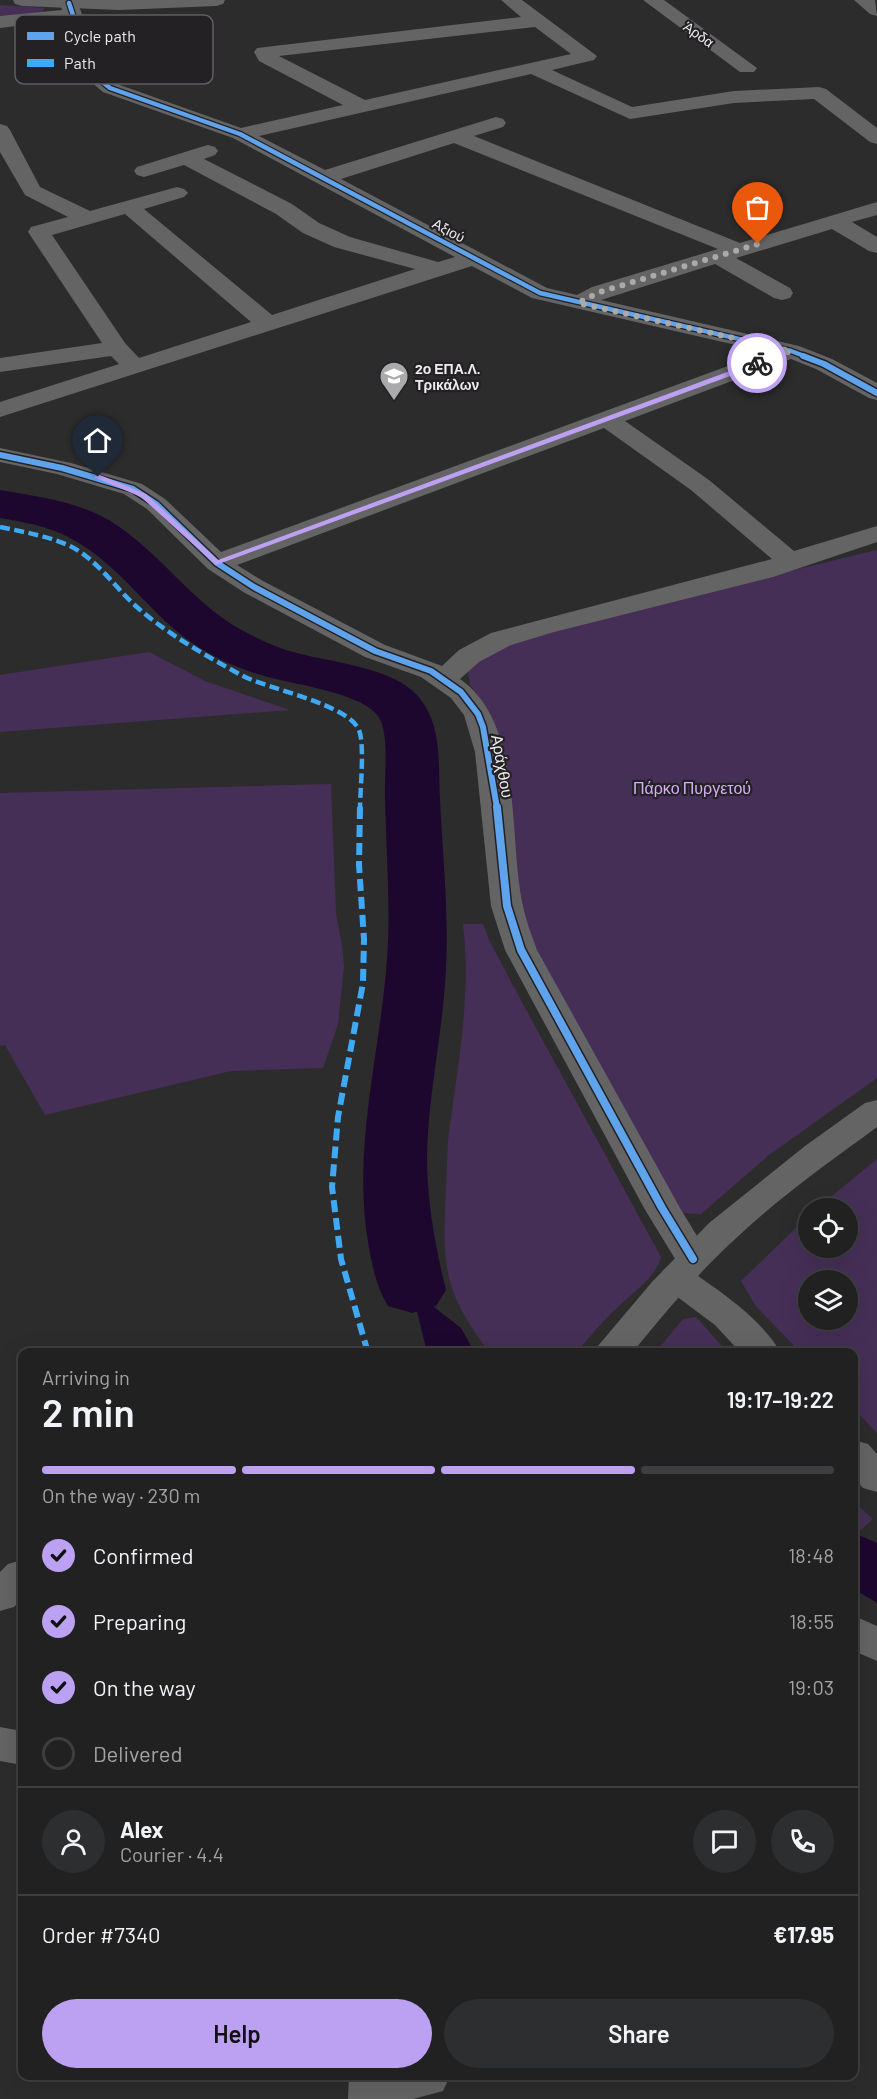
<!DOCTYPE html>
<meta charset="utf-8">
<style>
:root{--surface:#212122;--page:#2d2e2f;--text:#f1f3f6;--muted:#a2a3a5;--line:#3e3e40;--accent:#bca0f2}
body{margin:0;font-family:Barlow,sans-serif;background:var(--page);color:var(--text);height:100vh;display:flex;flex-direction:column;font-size:22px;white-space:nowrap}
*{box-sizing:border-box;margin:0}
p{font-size:20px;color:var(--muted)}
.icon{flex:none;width:33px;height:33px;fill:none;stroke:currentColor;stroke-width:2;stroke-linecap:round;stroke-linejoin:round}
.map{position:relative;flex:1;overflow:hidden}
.sheet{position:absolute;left:18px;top:1348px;width:840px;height:732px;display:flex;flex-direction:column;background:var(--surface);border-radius:12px;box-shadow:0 6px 24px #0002,0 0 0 2px var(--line)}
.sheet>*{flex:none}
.tools{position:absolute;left:798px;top:1198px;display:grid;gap:12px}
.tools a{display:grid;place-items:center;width:60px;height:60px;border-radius:50%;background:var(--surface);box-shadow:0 6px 24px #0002,0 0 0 2px var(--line);font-size:30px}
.pin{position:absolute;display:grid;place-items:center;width:51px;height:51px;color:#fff;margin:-62px -26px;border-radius:50% 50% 50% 0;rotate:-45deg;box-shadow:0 0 6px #0007}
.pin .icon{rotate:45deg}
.courier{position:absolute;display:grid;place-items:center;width:60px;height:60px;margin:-30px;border:4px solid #bca0f2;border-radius:50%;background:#fff;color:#222;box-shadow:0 2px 8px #0007}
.head em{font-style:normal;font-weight:600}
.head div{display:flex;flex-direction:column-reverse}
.head{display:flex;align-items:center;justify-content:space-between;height:102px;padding:0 24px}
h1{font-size:39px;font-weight:600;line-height:45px}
.bar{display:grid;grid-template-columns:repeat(4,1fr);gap:9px 6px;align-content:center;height:72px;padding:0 24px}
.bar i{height:8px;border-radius:4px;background:var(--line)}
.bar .on{background:var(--accent)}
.bar p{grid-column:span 4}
.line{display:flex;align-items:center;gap:15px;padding:0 24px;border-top:2px solid var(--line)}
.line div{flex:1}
.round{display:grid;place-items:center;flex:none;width:63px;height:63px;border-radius:32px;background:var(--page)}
ol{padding:0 24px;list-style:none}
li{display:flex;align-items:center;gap:18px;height:66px}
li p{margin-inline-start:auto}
li .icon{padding:6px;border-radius:50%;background:var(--accent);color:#111;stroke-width:4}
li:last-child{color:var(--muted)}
li i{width:33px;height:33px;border:3px solid var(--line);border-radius:50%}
.cta{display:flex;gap:12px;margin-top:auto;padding:12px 24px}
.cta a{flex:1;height:69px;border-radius:36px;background:var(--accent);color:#111;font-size:24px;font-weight:600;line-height:69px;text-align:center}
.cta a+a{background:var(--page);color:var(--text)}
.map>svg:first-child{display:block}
</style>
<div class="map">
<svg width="877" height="2099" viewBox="0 0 877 2099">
<rect width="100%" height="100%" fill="#2c2c2d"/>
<g fill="#462f57" fill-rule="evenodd">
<path d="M0,5l44,3 -1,4 -43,5z"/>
<path d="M877,550v528l-108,77 -68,59 -23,-1 -110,-196 -46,-99 -27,-188 -9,-23 -16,-22 -2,-13 9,-15 63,-26z"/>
<path d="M149,652l56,29 85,29 -290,22v-57z"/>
<path d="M331,784l5,130 6,31 2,22 -6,57 -15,44 -92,3 -186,44 -40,-70 -5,1v-253z"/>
<path d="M463,924h20l6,16 35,66 137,251c-5,20 -29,36 -43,50 -15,14 -29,30 -42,46h-86c-16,-21 -33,-46 -40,-71 -8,-32 -5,-63 -4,-95 1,-15 1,-31 2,-46 9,-73 24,-143 15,-217z"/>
<path d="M877,1159v274l-23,-24v-56h-53l-46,-48 -14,-24 67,-65v32h40v-39h-32zM808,1281h40v39h-40z"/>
<path d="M696,1317l32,36h-73l28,-34z"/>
<path d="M854,1502l19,17 -17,15 -2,-1z"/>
</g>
<g fill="#1e072f">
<path d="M412,1290l49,38 14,25h-48z"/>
<path d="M854,1533l23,10v60l-23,-14z"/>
</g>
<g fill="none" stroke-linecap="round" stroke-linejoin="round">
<path fill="#1e072f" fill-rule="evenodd" d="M0,490c40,7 84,12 118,36 44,30 74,75 120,102 18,10 38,20 59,25 36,10 95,14 121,43 25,29 20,68 22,104 3,61 10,122 5,184 -4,57 -17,114 -18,172 0,46 8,89 19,134l-10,16 -24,7 -24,-7c-11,-18 -15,-37 -19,-58 -18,-98 11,-192 18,-289 4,-54 -1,-107 -2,-161 -1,-20 5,-66 -7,-82 -17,-24 -89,-32 -117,-41 -21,-6 -42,-15 -61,-27 -49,-30 -79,-84 -130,-110 -22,-12 -46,-16 -70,-20z"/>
<g fill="#656465" fill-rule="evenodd">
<path d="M62,0h14l2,3 23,66 16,15 124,44 102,-23 -84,-44 -5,-9 3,-4 264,-31 -20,-17h21l75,56 -3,4 -42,10 80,37 102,-16 85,-4 7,2 51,39v16l-7,-2 -56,-43 -80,4 -104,16 -99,-45 -272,62 66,34 171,-53 7,2 3,4 -3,4 -29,9 266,107 137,-41v13l-25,7 25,15v16l-8,-2 -37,-22 -96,29 54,30 3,5 -3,5 -8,2 -8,-2 -59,-34 -114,36 198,46 33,13 45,24v17l-8,-2 -53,-29 -25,-10 -166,62 84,59 85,71 83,-25v16l-104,35 -219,55 -43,13 -32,17 -19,17c64,44 48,160 63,227 3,15 9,30 14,44l143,258 31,51 -5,8 -15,4c33,23 69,47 90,82h-40l-26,-28 -51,-38 -5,-9 5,-9 16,-2 -36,-59 -139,-258 -14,-44 -16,-154 -11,-37 -13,-17 -30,-21 -56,-20 -120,-64 -37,-24 -61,-60 -23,-15 -67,-20 -57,-12v-14l71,15 71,21 23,15 56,53 545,-200 -234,-54 -60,-32 -472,151v-15l119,-38 -8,-8 -111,16v-14l102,-15 -74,-111 3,-5 37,-10 -43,-22 -25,-43v-28l7,2 3,4 30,57 50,24 87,-24 7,2 4,4 -4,4 -40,12 128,106 143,-46 -81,-22 -31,-14 -27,-19 -92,-49 -40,12 -7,-2 -3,-4 3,-4 64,-20 7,-2 7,2 3,4 -3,4 -11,4 88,45 27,19 31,14 88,25 17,-5 -222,-119 -130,-46c-27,-21 -27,-40 -38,-72l-65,8v-12l62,-6 -2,-7zM535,27l36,27 -206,46 -86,-44zM454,143l264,106 -126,38 -15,8 -30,-7 -206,-109zM125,214l126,108 -112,36 -14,-15 -73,-108zM604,428l87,62 81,69 -281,74 -32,17 -17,16 -57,-21 -122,-64 -26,-16z"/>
<path d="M643,0h21l93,68 -3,4h-14z"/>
<path d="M854,0h21l2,16 -7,-2z"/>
<path d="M854,1440l14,4 9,10v38l-14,-4 -9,-10z"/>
<path d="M22,1560v39l-8,8 -14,4v-39l8,-8z"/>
<path d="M854,1616l23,10v35l-23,-10z"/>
<path d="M354,2076h96l-7,15 -30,8h-57l-7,-14z"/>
</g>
<g fill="#656465" fill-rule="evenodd">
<path d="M13,0h212l-2,4 -7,2 -97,4 -97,-4 -7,-2z"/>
<path d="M877,1100v27c-49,36 -100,72 -144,114 -37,34 -69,73 -101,112h-40l60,-71 57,-59 96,-77 60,-43z"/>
<path d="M0,1727l22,4v34l-22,-4z"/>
<path d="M349,2076h48l-1,23h-48z"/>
</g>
<path stroke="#3fa9f5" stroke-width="4.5" stroke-dasharray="10 4.5" stroke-linecap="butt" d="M0,527c24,5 48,9 70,19 27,13 46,43 68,62 31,27 67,47 103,67 26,14 107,29 118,55 6,15 1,61 1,78"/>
<path stroke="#3fa9f5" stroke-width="6" stroke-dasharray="12 6" stroke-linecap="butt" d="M360,807l-1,58 5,74 -1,44 -25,134 -6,70 9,72 27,94"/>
<g stroke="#232124" stroke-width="7">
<path id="cycleway-far2" d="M69,3l22,66 4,7 15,12 130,46 300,159 251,58 16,6"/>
</g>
<g stroke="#232124" stroke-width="9">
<g id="cycleway-far1">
<path d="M803,356l21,8 53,29"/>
<path d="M0,455l62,13 71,21 23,15 61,59 37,24 121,64 56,20 30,21 17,22 5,13 14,81"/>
</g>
</g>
<g stroke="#232124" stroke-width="11">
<path id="cycleway" d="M497,807l10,99 14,44 141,258 31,51"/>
</g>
<use href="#cycleway-far2" stroke="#60a3ed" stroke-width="4.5"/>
<use href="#cycleway-far1" stroke="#60a3ed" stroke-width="6"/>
<use href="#cycleway" stroke="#60a3ed" stroke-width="8"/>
</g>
<path fill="#bca0f2" d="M757,361l3,4 -544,200 -75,-68 -47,-20 6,-2 46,19 72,66z"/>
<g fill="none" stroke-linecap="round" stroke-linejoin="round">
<path stroke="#aaa9ab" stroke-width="6" stroke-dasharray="0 10.8" d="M757,363l34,-12 -213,-48 22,-11 158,-48"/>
</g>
<defs>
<g id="school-pin" transform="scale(1.5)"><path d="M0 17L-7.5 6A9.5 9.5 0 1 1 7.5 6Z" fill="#aaa9ab" stroke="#232124"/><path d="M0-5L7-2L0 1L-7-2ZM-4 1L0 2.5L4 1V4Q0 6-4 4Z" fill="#fff"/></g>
</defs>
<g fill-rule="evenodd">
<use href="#school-pin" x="394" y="376"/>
</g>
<g text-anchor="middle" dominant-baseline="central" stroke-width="4.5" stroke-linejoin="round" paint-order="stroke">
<g font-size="14" fill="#eeecef" stroke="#232124">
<text transform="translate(699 34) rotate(35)">Άρδα</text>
<text transform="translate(449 230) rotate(28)">Αξιού</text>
</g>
<g font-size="14" font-weight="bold" fill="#eeecef" stroke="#232124" text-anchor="start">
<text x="415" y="368">2ο ΕΠΑ.Λ.<tspan x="415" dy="16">Τρικάλων</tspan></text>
</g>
<g font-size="16" fill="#eeecef" stroke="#232124">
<text transform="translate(503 766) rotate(80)">Αράχθου</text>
</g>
<g font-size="16" fill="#d6aef8" stroke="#232124">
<text x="692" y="787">Πάρκο Πυργετού</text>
</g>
</g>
<rect x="15" y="15" width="198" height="69" rx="9" fill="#232124" stroke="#605e61" stroke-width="1.5"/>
<rect x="27" y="32" width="27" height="8" fill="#60a3ed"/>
<rect x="27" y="59" width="27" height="8" fill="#3fa9f5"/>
<g font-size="16" fill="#eeecef">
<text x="64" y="42">Cycle path</text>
<text x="64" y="69">Path</text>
</g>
</svg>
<div class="tools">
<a><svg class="icon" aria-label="locate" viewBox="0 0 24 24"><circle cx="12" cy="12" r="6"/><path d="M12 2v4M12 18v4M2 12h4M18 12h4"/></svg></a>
<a><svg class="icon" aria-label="layers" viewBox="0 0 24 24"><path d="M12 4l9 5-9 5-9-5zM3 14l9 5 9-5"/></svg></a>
</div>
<div class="pin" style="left:758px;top:244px;background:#ea580c"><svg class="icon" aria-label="bag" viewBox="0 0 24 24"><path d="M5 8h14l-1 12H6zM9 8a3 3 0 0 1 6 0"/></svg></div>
<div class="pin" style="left:98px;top:477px;background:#1f2937"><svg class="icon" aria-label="home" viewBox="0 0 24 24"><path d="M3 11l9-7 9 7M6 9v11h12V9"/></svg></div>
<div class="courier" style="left:757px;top:363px"><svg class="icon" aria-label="bike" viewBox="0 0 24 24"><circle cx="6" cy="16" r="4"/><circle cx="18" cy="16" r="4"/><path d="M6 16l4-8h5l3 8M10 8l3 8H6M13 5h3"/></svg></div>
<section class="sheet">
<div class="head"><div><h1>2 min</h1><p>Arriving in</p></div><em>19:17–19:22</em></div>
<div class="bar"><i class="on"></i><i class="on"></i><i class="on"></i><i></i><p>On the way · 230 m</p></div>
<ol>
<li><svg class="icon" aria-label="check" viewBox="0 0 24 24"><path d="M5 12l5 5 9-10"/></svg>Confirmed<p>18:48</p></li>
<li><svg class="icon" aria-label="check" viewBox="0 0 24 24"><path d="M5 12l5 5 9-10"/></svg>Preparing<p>18:55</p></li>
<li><svg class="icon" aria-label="check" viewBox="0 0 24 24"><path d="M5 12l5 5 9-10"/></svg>On the way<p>19:03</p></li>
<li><i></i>Delivered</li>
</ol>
<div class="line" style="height:108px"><a class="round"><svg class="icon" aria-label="person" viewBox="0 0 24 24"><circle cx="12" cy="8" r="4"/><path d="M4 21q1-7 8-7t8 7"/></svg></a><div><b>Alex</b><p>Courier · 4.4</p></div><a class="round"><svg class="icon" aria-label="chat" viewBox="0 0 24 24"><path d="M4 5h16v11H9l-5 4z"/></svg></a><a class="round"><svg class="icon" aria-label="phone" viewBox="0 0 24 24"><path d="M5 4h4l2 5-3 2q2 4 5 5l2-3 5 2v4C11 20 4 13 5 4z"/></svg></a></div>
<div class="line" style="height:78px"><div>Order #7340</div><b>€17.95</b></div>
<div class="cta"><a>Help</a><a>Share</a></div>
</section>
</div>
